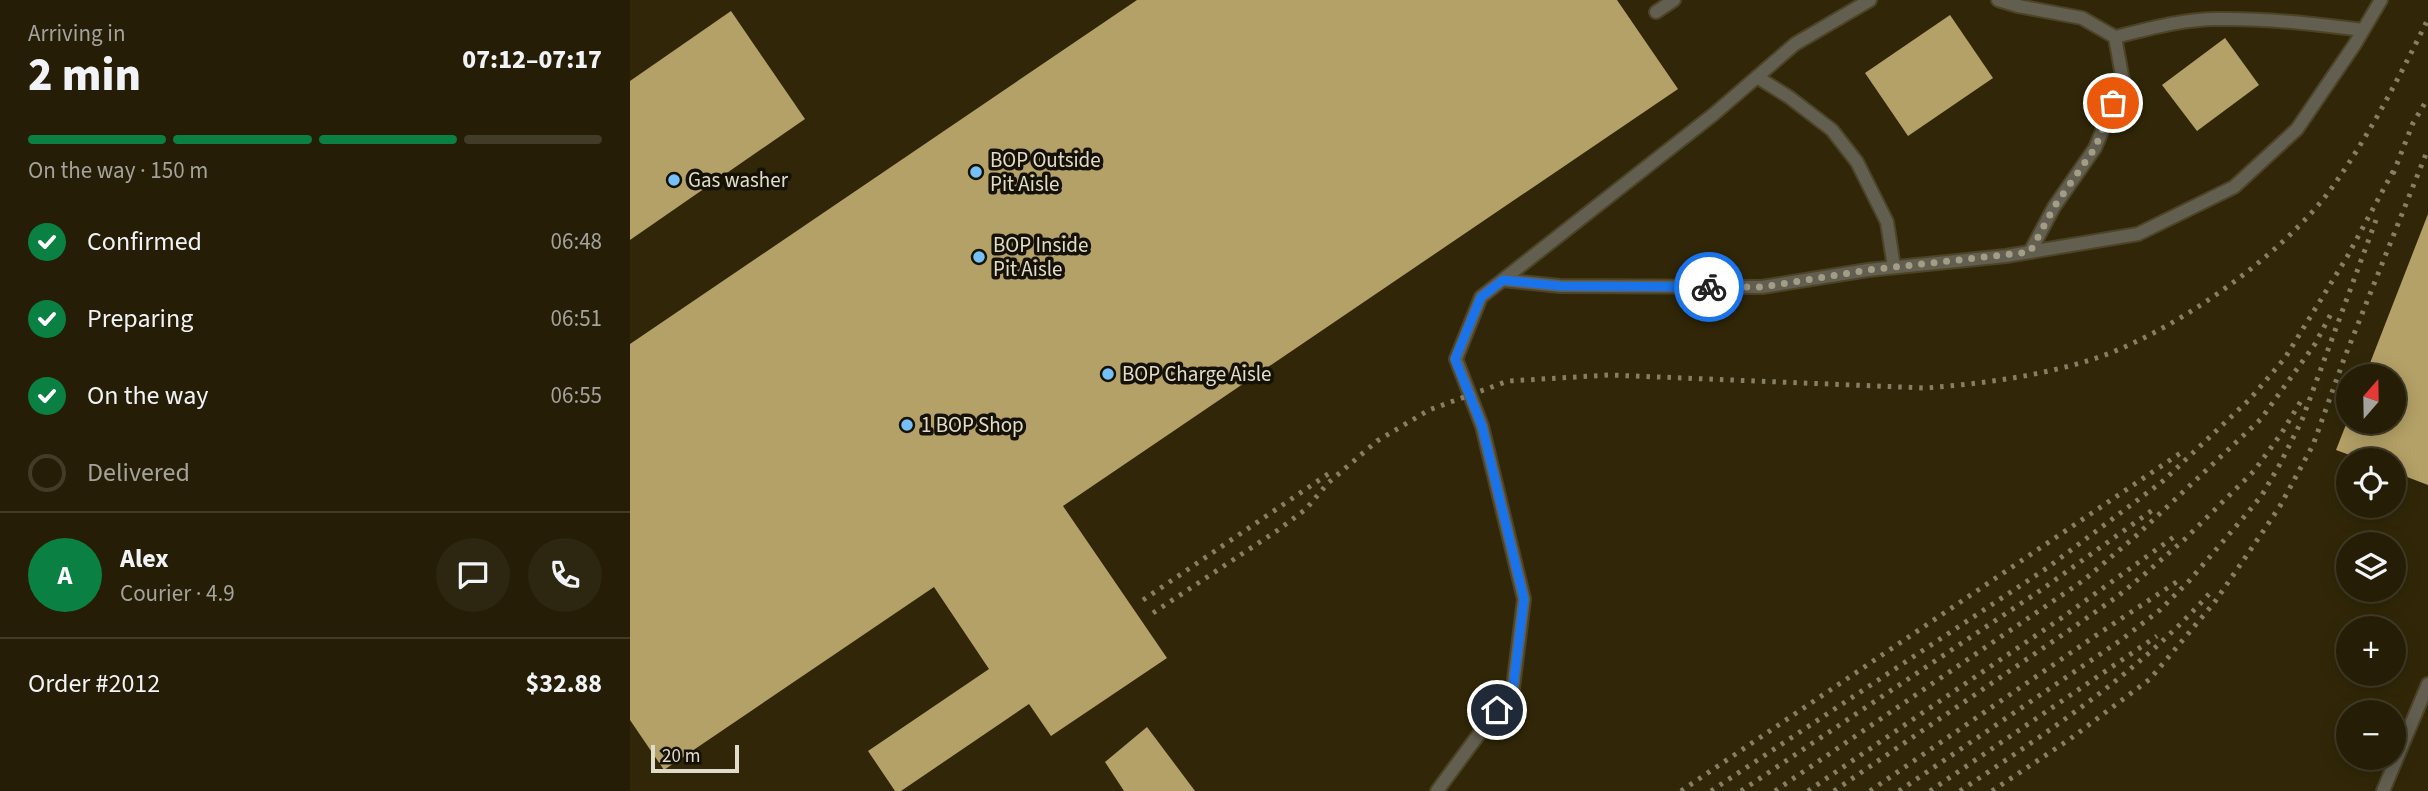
<!DOCTYPE html>
<meta charset="utf-8">
<style>
:root{--surface:#251d06;--page:#2d2610;--text:#f1f3f6;--muted:#a3a29b;--line:#423b28;--accent:#0b8043}
body{margin:0;font-family:"Source Sans 3",sans-serif;background:var(--page);color:var(--text);height:100vh;display:flex;flex-direction:column;font-size:26px;white-space:nowrap}
*{box-sizing:border-box;margin:0}
p{font-size:23px;color:var(--muted)}
.icon{flex:none;width:38px;height:38px;fill:none;stroke:currentColor;stroke-width:2;stroke-linecap:round;stroke-linejoin:round}
.map{position:relative;flex:1;overflow:hidden}
.details{display:flex;flex-direction:column;background:var(--surface);width:630px}
.details>*{flex:none}
.needle{width:46px;rotate:20deg}
.tools{position:absolute;left:1706px;top:364px;display:grid;gap:14px}
.tools a{display:grid;place-items:center;width:70px;height:70px;border-radius:50%;background:var(--surface);box-shadow:0 4px 18px #0003,0 0 0 2px var(--line);font-size:35px}
.scale{position:absolute;left:21px;bottom:18px;width:88px;box-sizing:border-box;padding-left:7px;border:4px solid #e1dcca;border-top:0;font-size:19px;line-height:24px;white-space:nowrap;color:#e1dcca;-webkit-text-stroke:5px #151105;paint-order:stroke}
.pin{position:absolute;display:grid;place-items:center;width:60px;height:60px;color:#fff;margin:-30px;border:4px solid #fff;border-radius:50%;box-shadow:0 2px 7px #0007}
.courier{position:absolute;display:grid;place-items:center;width:70px;height:70px;margin:-35px;border:5px solid #1a73e8;border-radius:50%;background:#fff;color:#222;box-shadow:0 2px 9px #0007}
.overview em{font-style:normal;font-weight:800}
.overview div{display:flex;flex-direction:column-reverse}
.overview{display:flex;align-items:center;justify-content:space-between;height:119px;padding:0 28px}
h1{font-size:46px;font-weight:800;line-height:52px}
.bar{display:grid;grid-template-columns:repeat(4,1fr);gap:10px 7px;align-content:center;height:84px;padding:0 28px}
.bar i{height:9px;border-radius:5px;background:var(--line)}
.bar .selected{background:var(--accent)}
.bar p{grid-column:span 4}
.line{display:flex;align-items:center;gap:18px;padding:0 28px;border-top:2px solid var(--line)}
.line div{flex:1}
.round{display:grid;place-items:center;flex:none;width:74px;height:74px;border-radius:37px;background:var(--page)}
ol{padding:0 28px;list-style:none}
li{display:flex;align-items:center;gap:21px;height:77px}
li p{margin-inline-start:auto}
li .icon{padding:7px;border-radius:50%;background:var(--accent);color:#fff;stroke-width:4}
li:last-child{color:var(--muted)}
li i{width:38px;height:38px;border:4px solid var(--line);border-radius:50%}
main{display:flex;flex:1;min-height:0}
.map>svg:first-child{display:block}
</style>
<main>
<section class="details">
<div class="overview"><div><h1>2 min</h1><p>Arriving in</p></div><em>07:12–07:17</em></div>
<div class="bar"><i class="selected"></i><i class="selected"></i><i class="selected"></i><i></i><p>On the way · 150 m</p></div>
<ol>
<li><svg class="icon" aria-label="check" viewBox="0 0 24 24"><path d="M5 12l5 5 9-10"/></svg>Confirmed<p>06:48</p></li>
<li><svg class="icon" aria-label="check" viewBox="0 0 24 24"><path d="M5 12l5 5 9-10"/></svg>Preparing<p>06:51</p></li>
<li><svg class="icon" aria-label="check" viewBox="0 0 24 24"><path d="M5 12l5 5 9-10"/></svg>On the way<p>06:55</p></li>
<li><i></i>Delivered</li>
</ol>
<div class="line" style="height:126px"><b class="round" style="background:var(--accent);color:#fff">A</b><div><b>Alex</b><p>Courier · 4.9</p></div><a class="round"><svg class="icon" aria-label="chat" viewBox="0 0 24 24"><path d="M4 5h16v11H9l-5 4z"/></svg></a><a class="round"><svg class="icon" aria-label="phone" viewBox="0 0 24 24"><path d="M5 4h4l2 5-3 2q2 4 5 5l2-3 5 2v4C11 20 4 13 5 4z"/></svg></a></div>
<div class="line" style="height:91px"><div>Order #2012</div><b>$32.88</b></div>
</section>
<div class="map">
<svg width="1798" height="791" viewBox="0 0 1798 791">
<rect width="100%" height="100%" fill="#312708"/>
<g fill="#b4a167">
<path d="M507,0h480l61,89 -615,417 104,152 -116,78 -22,-32 -128,87h-6l-27,-40 121,-82 -55,-82 -270,183 -34,-50v-376z"/>
<path d="M101,11l74,108 -175,121v-159z"/>
<path d="M1320,15l43,63 -85,58 -43,-63z"/>
<path d="M1595,38l34,47 -62,46 -35,-46z"/>
<path d="M1798,214v271l-34,-13v-12h-31l-27,-10 11,-28h47v-46h-29z"/>
<path d="M517,727l48,64h-71l-19,-29z"/>
</g>
<g fill="none" stroke-linecap="round" stroke-linejoin="round">
<g stroke="#4d4427" stroke-width="16">
<g id="lane">
<path d="M1368,0l20,6 64,12 33,19 8,44 -28,67 -41,59 -24,45"/>
<path d="M1026,12l18,-12"/>
<path d="M1485,37c33,-8 68,-18 102,-18 49,-1 97,5 146,11"/>
<path d="M1127,77l32,20 43,33 25,32 30,60 7,45"/>
<path d="M873,280l57,6 202,1 106,-17 138,-14 132,-22 96,-47 63,-58 58,-85 26,-44"/>
<path d="M807,791l76,-103 11,-89 -42,-173 -26,-67 25,-62 233,-183 81,-70 75,-44"/>
<path d="M1753,791l45,-107"/>
</g>
</g>
<use href="#lane" stroke="#625e50" stroke-width="12"/>
<g stroke="#867e65" stroke-width="5" stroke-dasharray="3.5 7" stroke-linecap="butt">
<path d="M1763,174l20,-51 15,-25"/>
<path d="M513,600l188,-128"/>
<path d="M523,613l125,-83 28,-21 22,-26 49,-42 52,-31 79,-29 102,-6 315,13c54,-4 109,-11 162,-27 81,-24 194,-104 244,-172 38,-53 68,-111 97,-170"/>
<path d="M1051,791l504,-341"/>
<path d="M1081,791l336,-223 116,-87 87,-82 35,-41 62,-101 49,-91"/>
<path d="M1111,791l300,-201 113,-81"/>
<path d="M1145,791l309,-211 53,-45 124,-116 54,-75 18,-34"/>
<path d="M1178,791l252,-172 118,-85"/>
<path d="M1204,791l237,-162 47,-33 28,-23 39,-34 69,-68 27,-37 20,-33"/>
<path d="M1240,791l228,-157 80,-53"/>
<path d="M1269,791l222,-151 39,-30 30,-30 59,-69 13,-16 18,-31 22,-44 74,-200"/>
<path d="M1300,791l227,-155"/>
<path d="M1330,791c89,-60 177,-117 249,-197"/>
<path d="M1362,791l78,-52 80,-60 64,-76 48,-70 18,-27 33,-61 31,-86 84,-210"/>
</g>
</g>
<g fill="none" stroke-linecap="round" stroke-linejoin="round">
<path stroke="#a39d86" stroke-width="7" stroke-dasharray="0 12.6" d="M1079,287h53l106,-17 162,-18 24,-45 41,-59 18,-45"/>
<path stroke="#1a73e8" stroke-width="9" d="M867,710l16,-22 11,-89 -42,-173 -27,-67 26,-62 22,-17 57,6 149,1"/>
</g>
<g fill="#75c0f6" stroke="#151105" stroke-width="2.5">
<circle cx="346" cy="172" r="7"/>
<circle cx="44" cy="180" r="7"/>
<circle cx="349" cy="257" r="7"/>
<circle cx="478" cy="374" r="7"/>
<circle cx="277" cy="425" r="7"/>
</g>
<g text-anchor="middle" dominant-baseline="central" stroke-width="7" stroke-linejoin="round" paint-order="stroke">
<g font-size="21" fill="#e1dcca" stroke="#151105" text-anchor="start">
<text x="360" y="160">BOP Outside<tspan x="360" dy="24">Pit Aisle</tspan></text>
<text x="58" y="180">Gas washer</text>
<text x="363" y="245">BOP Inside<tspan x="363" dy="24">Pit Aisle</tspan></text>
<text x="492" y="374">BOP Charge Aisle</text>
<text x="291" y="425">1 BOP Shop</text>
</g>
</g>
</svg>
<div class="tools">
<a><svg class="needle" viewBox="-14 -14 28 28"><path d="M0-13l5 13h-10z" fill="#e53935"/><path d="M0 13l5-13h-10z" fill="#a3a29b"/></svg></a>
<a><svg class="icon" aria-label="locate" viewBox="0 0 24 24"><circle cx="12" cy="12" r="6"/><path d="M12 2v4M12 18v4M2 12h4M18 12h4"/></svg></a>
<a><svg class="icon" aria-label="layers" viewBox="0 0 24 24"><path d="M12 4l9 5-9 5-9-5zM3 14l9 5 9-5"/></svg></a>
<a>+</a>
<a>−</a>
</div>
<div class="scale">20 m</div>
<div class="pin" style="left:1483px;top:103px;background:#ea580c"><svg class="icon" aria-label="bag" viewBox="0 0 24 24"><path d="M5 8h14l-1 12H6zM9 8a3 3 0 0 1 6 0"/></svg></div>
<div class="pin" style="left:867px;top:710px;background:#1f2937"><svg class="icon" aria-label="home" viewBox="0 0 24 24"><path d="M3 11l9-7 9 7M6 9v11h12V9"/></svg></div>
<div class="courier" style="left:1079px;top:287px"><svg class="icon" aria-label="bike" viewBox="0 0 24 24"><circle cx="6" cy="16" r="4"/><circle cx="18" cy="16" r="4"/><path d="M6 16l4-8h5l3 8M10 8l3 8H6M13 5h3"/></svg></div>
</div>
</main>
